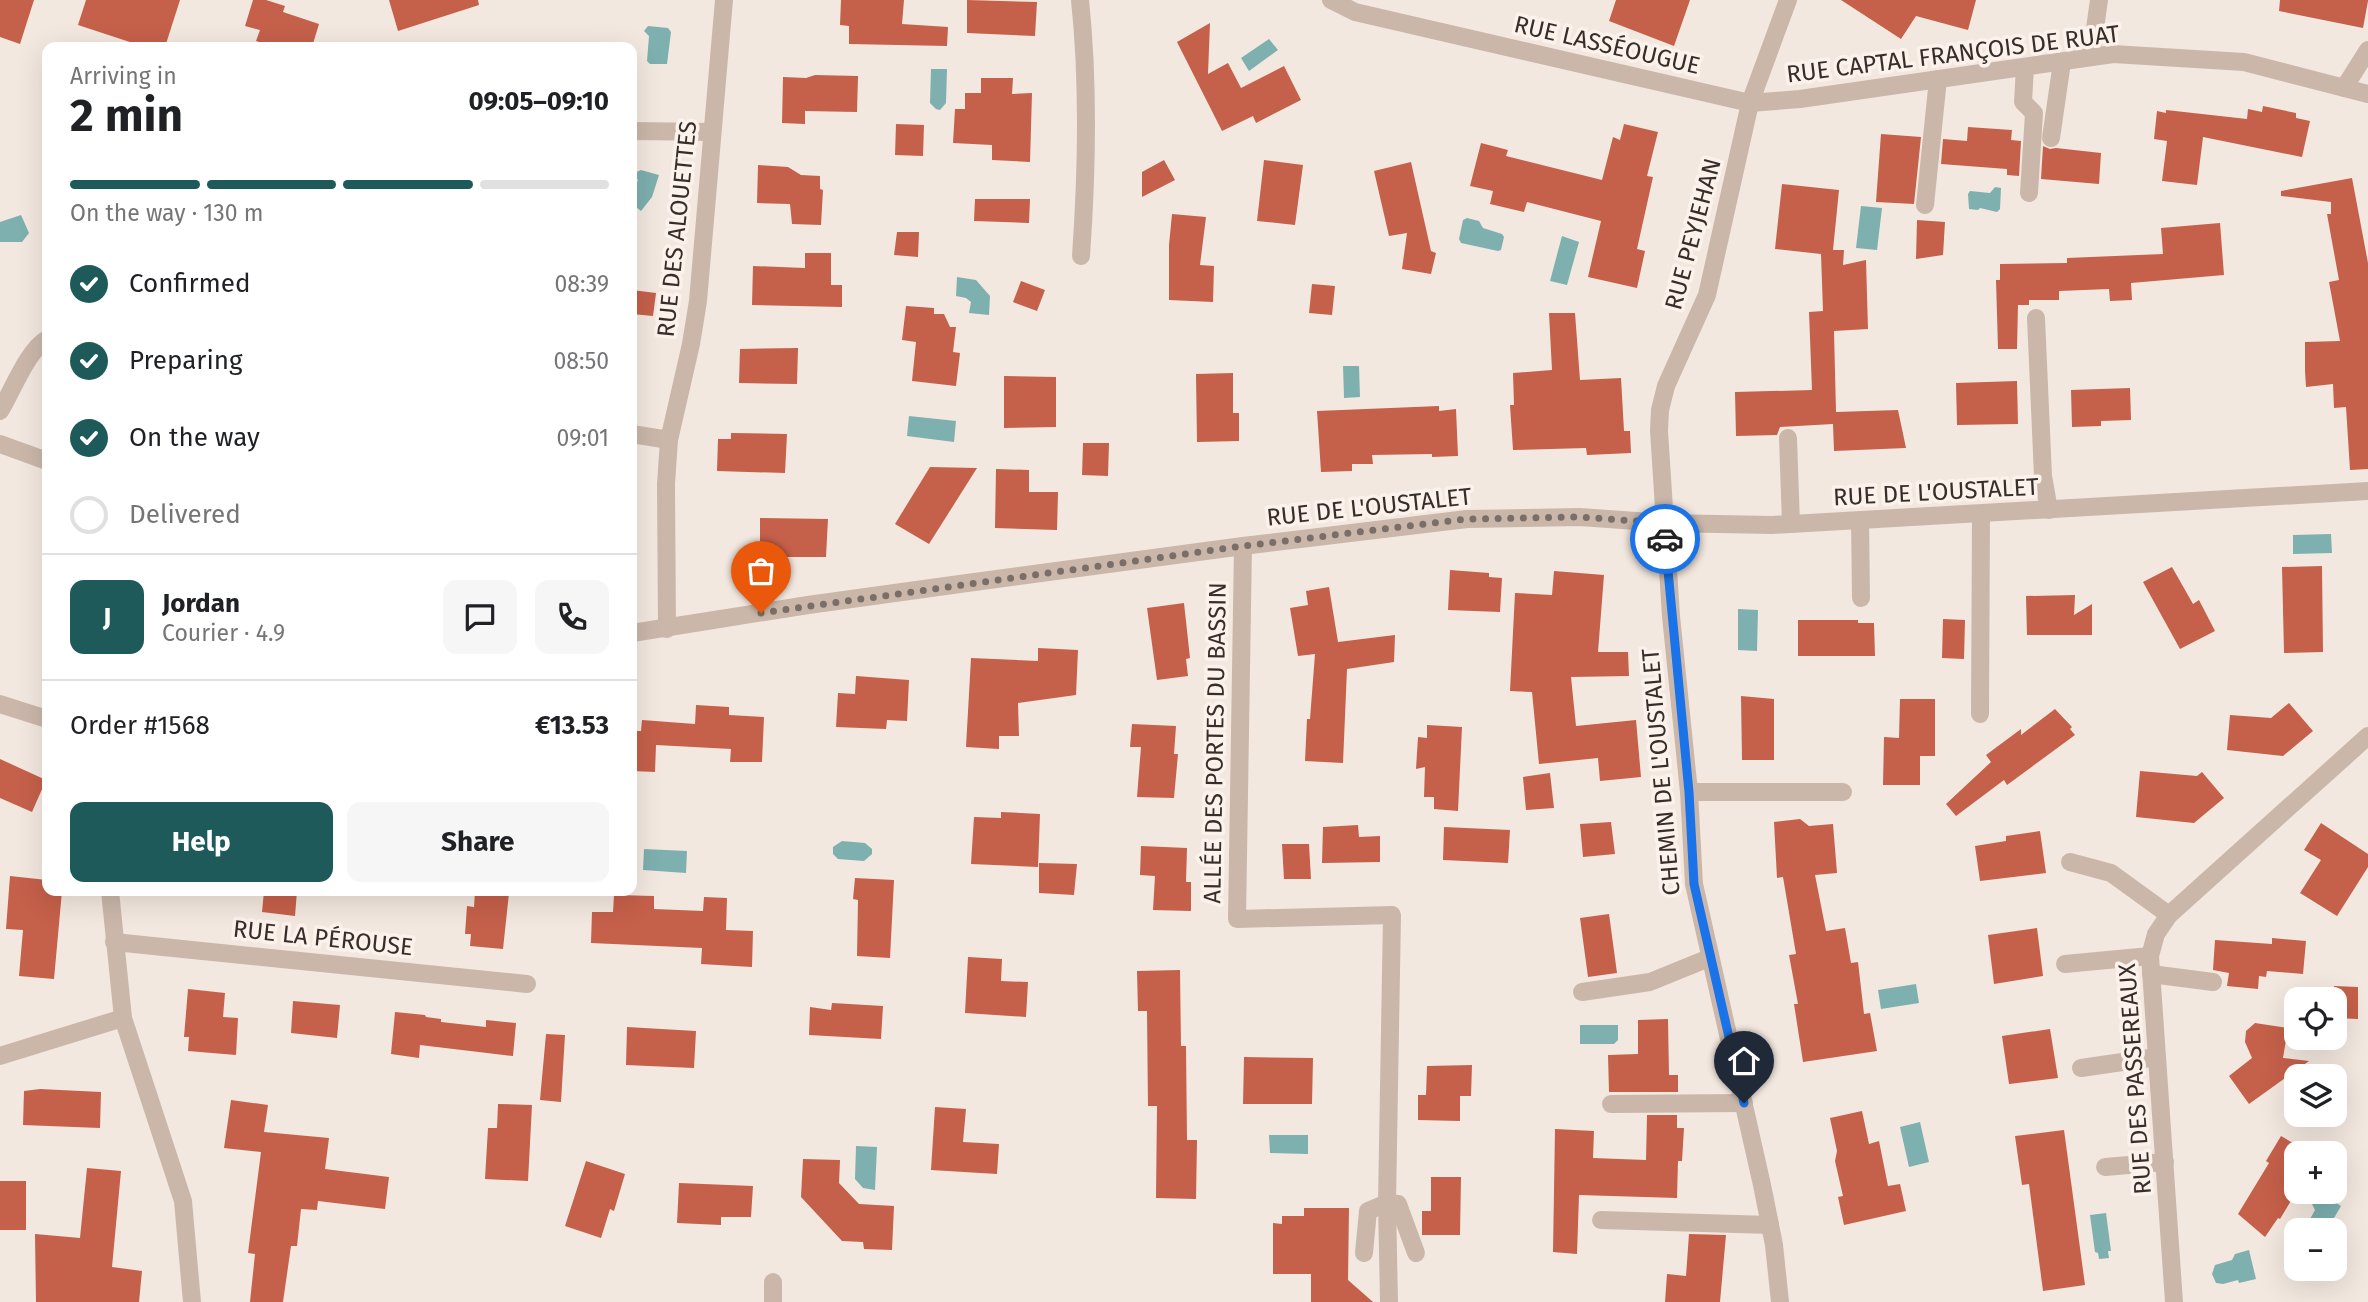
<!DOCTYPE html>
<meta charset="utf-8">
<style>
:root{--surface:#fff;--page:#f6f6f6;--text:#202124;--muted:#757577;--line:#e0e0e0;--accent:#1f5a5a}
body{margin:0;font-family:"Fira Sans",sans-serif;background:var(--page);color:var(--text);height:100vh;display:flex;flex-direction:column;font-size:26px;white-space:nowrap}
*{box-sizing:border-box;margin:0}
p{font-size:23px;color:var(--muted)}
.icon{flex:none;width:38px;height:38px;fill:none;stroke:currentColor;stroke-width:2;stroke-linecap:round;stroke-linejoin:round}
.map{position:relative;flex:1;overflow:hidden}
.panel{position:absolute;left:42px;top:42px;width:595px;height:854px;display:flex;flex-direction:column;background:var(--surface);border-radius:14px;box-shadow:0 7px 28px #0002}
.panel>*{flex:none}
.fabs{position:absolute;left:2284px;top:987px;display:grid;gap:14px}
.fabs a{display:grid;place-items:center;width:63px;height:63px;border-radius:14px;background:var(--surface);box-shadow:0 7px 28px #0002;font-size:35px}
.pin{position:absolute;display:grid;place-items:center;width:60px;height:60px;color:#fff;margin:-72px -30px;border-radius:50% 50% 50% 0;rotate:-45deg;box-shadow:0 0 7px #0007}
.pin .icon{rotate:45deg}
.courier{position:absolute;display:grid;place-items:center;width:70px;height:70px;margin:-35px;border:5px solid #1a73e8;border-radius:50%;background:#fff;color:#222;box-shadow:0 2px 9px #0007}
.summary em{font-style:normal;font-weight:700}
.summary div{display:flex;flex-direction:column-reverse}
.summary{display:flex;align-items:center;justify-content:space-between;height:119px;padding:0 28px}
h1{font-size:46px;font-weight:700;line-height:52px}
.bar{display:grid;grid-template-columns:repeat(4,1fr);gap:10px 7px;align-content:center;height:84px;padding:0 28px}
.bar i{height:9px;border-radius:5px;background:var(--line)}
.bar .current{background:var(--accent)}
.bar p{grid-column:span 4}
.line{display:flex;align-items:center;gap:18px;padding:0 28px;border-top:2px solid var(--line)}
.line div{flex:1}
.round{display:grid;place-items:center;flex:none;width:74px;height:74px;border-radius:14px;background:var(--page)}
ol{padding:0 28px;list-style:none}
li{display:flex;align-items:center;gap:21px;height:77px}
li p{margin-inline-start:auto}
li .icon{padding:7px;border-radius:50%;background:var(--accent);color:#fff;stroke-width:4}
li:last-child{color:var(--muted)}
li i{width:38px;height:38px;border:4px solid var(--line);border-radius:50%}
.cta{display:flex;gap:14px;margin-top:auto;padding:14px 28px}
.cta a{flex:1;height:80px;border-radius:14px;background:var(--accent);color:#fff;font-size:28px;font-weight:700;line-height:80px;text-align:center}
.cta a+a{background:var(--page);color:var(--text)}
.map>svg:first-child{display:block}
</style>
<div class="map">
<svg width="2368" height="1302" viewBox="0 0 2368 1302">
<rect width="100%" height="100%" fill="#f3e8df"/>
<g fill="#7db0af">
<path d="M648,26l20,2 3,4 -4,32h-17l-3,-3 2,-25 -5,-5z"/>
<path d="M1269,39l9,11 -29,21 -8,-13z"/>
<path d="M931,69h16l-1,34 -6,7 -4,-1 -6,-6z"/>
<path d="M641,170l18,5 -7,22 -11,14 -9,-7v-11l6,-13 -3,-3 -1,-4z"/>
<path d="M1995,187l6,1 -1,21 -3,3 -17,-4 -2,2 -9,-1 -1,-15 2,-3 20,2z"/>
<path d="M1861,206l21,2 -5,42 -21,-2z"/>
<path d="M21,215l8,18 -7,9h-22v-20z"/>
<path d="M1467,218l12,3 4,7 19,6 2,3 -3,13 -3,1 -37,-8 -2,-4 4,-19z"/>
<path d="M1562,236l17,6 -12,43 -17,-4z"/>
<path d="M957,277l19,3 14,16 -1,19 -20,-2 2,-11 -5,-4 -10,-2z"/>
<path d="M1343,366h16l1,31 -16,1z"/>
<path d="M909,416l47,5 -2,21 -47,-6z"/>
<path d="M2331,534l1,19 -39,1v-19z"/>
<path d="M1738,609l20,1 -1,41 -19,-1z"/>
<path d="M842,841l23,2 7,6v5l-8,7 -26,-2 -5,-5v-7z"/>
<path d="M644,849l43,2 -1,22 -43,-3z"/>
<path d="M1916,984l3,19 -38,6 -3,-19z"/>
<path d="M1580,1025h38v15l-4,4h-34z"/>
<path d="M1920,1122l9,40 -20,5 -9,-40z"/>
<path d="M1269,1135h39v19l-38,-1z"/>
<path d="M856,1146l21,1 -2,43 -12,-2 -8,-9z"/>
<path d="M2324,1195l17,11 -14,24h-23l11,-20 -3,-6 1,-4z"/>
<path d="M2106,1213l5,38h-3l1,7 -10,1 -1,-6 -3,-1 -5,-37z"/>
<path d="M2249,1250l7,29 -17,4 -1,-3 -15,4 -7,-1 -4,-9 3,-9 17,-5 3,-6z"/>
</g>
<g fill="#c5604a">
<path d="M0,0h34l-14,44 -20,-7z"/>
<path d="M86,0h94l-15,47h-20l-67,-22z"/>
<path d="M253,0h13l19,6 -2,6 36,12 -7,23h-38l-18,-6 4,-11 -15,-4z"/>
<path d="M389,0h89l1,5 -81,26z"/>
<path d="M841,0h63l-2,24 46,3 -1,19 -98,-2v-18l-9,-1z"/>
<path d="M967,0l70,2 -2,34 -68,-3z"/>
<path d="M1616,0h74l-16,46 -65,-25z"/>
<path d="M1841,0h135l-8,30 -52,-14 -15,23z"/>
<path d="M2280,0h88v1l-5,27 -84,-17z"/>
<path d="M1210,23l-2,51 20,-11 13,25 43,-22 17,34 -45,23 -3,-7 -31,15 -45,-89z"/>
<path d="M815,75l43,1 -1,36 -52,-1v13l-23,-1 1,-46 23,1z"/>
<path d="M981,78h32l-1,16 20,-1 -2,69 -38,-2v-15l-39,-2 2,-34h10v-16h16z"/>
<path d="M2263,106l33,7v5l14,3 -8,36 -99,-20 -6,48 -35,-4 5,-40 -13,-2 3,-28 9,2v-3l81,9 1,-10 14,3z"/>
<path d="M896,124l28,1 -1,31 -28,-1z"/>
<path d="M1624,124l34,8 -11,44 6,1 -16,72 8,2 -8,37 -49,-11 13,-56 -74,-19 -3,10 -34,-8 3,-13 -23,-5 11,-43 27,7 -2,6 96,24 11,-43 7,3z"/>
<path d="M1968,127l44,3 -1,10 10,1 -2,35 -12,-1v-6l-66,-5 2,-25 24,2z"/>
<path d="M1881,134l40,3 -7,67 -38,-2z"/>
<path d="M2043,146l7,3 6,-1 45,5 -2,31 -58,-5z"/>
<path d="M1164,160l11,20 -33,17v-25z"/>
<path d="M1264,160l39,5 -8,60 -38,-4z"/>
<path d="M1411,162l20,89 5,2 -5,21 -29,-5 5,-36 -18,3 -15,-65z"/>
<path d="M758,165l30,2 13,8 19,1v13l3,1 -2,35 -29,-1 -2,-20 -33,-1z"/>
<path d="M2352,178l16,85v206l-18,1 -4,-63 -12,1 -1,-24 -27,3 -1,-16v-29l35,-1 -11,-59 10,-2 -12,-66h4v-12l-50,-6v-5z"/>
<path d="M1782,184l57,6 -6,60h11l-1,15 23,-5 2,69 -34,2 2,81 62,-2 8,38 -72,3 -1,-27 -53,3 -3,8 -41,1 -1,-44 77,-2 -3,-78 14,-1 -2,-57 -46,-5z"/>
<path d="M975,199h55l-1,24 -55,-2z"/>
<path d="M1172,214l34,3 -6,48 14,1 -1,36 -44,-2v-55z"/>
<path d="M1917,220l28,2 -2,33 -27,4z"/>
<path d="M2220,223l4,52 -93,8 1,17 -22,1 -1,-12 -50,2v9h-30v5h-11l-1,44h-19l-2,-69h4v-16l67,-1v-5l96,-4 -2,-26z"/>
<path d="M897,232h22l-1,25 -24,-2z"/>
<path d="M805,253h26v32h11v22l-90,-2 1,-39 52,2z"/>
<path d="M1021,281l24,9 -8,21 -24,-9z"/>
<path d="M1312,284l23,2 -3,29 -23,-2z"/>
<path d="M632,290l24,3 -3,23 -21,-2z"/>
<path d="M906,306l28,2v6h10l6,13h6l-3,25 7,1 -4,33 -44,-5 4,-39 -14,-2z"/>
<path d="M1549,313h26l5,67 41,-2 3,53h6l1,22 -44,2 -1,-7 -73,2 -3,-45h4l-1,-32 39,-3z"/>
<path d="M798,348l-1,36 -58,-1 1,-34z"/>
<path d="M1233,373v40h6v28l-42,1 -1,-68z"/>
<path d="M1004,376l52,1v50l-52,1z"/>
<path d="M2017,381l1,43 -61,1 -1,-42z"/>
<path d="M2130,388l1,32 -30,1v5l-29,1 -1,-37z"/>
<path d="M1439,406v5l17,-2 2,47 -26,1v-3l-60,1 1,9h-21v7l-31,1 -4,-61z"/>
<path d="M731,433l56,1 -2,39 -68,-2 1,-32h13z"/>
<path d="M1083,443h26l-1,33 -26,-1z"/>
<path d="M930,467l47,1 -48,76 -34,-20z"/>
<path d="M996,469l33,1v22h29l-1,38 -62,-2z"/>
<path d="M760,518l68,1 -2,38h-66z"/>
<path d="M2322,566l1,86 -39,1 -2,-86z"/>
<path d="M2172,567l21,37 6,-4 16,31 -35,18 -37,-67z"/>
<path d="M1450,570l39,3v4l13,1 -2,34 -52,-2z"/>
<path d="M1554,571l50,4 -6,77h30l1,24 -58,1 5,49 60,-6 5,57 -41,4 -2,-23 -59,6 -7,-72 -22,-1 5,-98 37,2z"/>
<path d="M1329,587l9,55 57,-7 -1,27 -47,7 -4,94 -38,-2 2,-42h3l5,-65 -17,2 -8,-48 18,-3 -2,-14z"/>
<path d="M2075,595l-1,20 18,-11v31h-65l-1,-39z"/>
<path d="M1184,603l6,55 -4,1 2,17 -31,4 -10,-72z"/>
<path d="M1943,619l22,1 -1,39 -22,-1z"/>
<path d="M1798,620h60v3h16l1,33h-77z"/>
<path d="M1038,648l40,2 -2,45 -58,8 1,33h-20v13l-33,-2 5,-89 67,3z"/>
<path d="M856,676l53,4 -2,41 -20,-1 -1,9 -50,-2 2,-34 17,1z"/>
<path d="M1741,696l33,3v61h-32z"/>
<path d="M1900,699h35v57h-15v29h-37l1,-48 15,1z"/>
<path d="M2289,703l24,28 -30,25 -56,-6 3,-35 41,3z"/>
<path d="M696,705l33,2v8l35,2 -2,45h-32l1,-13 -75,-4 -1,27 -23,-1v-40h9l1,-11 53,4z"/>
<path d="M2055,709l17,18 -2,2 5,6 -68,50 -3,-5 -48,36 -10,-12 45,-42 -5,-7 35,-26v6z"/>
<path d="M1132,724l44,2 -2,28h4l-4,44 -37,-1 4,-50h-11z"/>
<path d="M1427,725l35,2 -4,84 -24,-2v-12h-10l1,-30 -9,2 2,-32 9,1z"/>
<path d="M0,759l46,21 -14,32 -32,-14z"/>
<path d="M2140,771l57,5 5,-4 22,26 -30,25 -58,-6z"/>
<path d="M1550,773l4,35 -28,2 -3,-33z"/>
<path d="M1001,812l39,2 -2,53 -67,-3 3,-47 27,1z"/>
<path d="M1800,819l9,7 24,-2 4,49 -22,2 11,56 19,-3 6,35 7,-1 6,52 6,-1 7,38 -74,11 -9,-58h4l-9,-49 7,-1 -13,-77 -6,1 -3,-56z"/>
<path d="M1611,822l4,32 -32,3 -3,-33z"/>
<path d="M2321,823l47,31v13l-31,49 -37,-23 21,-33 -17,-10z"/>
<path d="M1358,825l1,12 21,-1v26l-58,1 1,-36z"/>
<path d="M1444,827l66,3 -2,33 -65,-3z"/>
<path d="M2040,831l6,42 -66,8 -5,-35 31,-5v-5z"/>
<path d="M1282,844h27l2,35h-27z"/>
<path d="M1141,846l46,2 -1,34h5v29l-38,-1 2,-34 -15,-1z"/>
<path d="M1039,863l38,1 -3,31 -35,-2z"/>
<path d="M10,876l37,4v11h15l-8,88 -35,-3 4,-46 -17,-1z"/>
<path d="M855,878l39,2 -4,78 -33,-2 1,-56 -5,-1z"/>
<path d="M264,891h33l-2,25 -33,-4z"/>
<path d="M475,891l34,2 -6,56 -33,-3 1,-12h-6l2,-28 7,1z"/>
<path d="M614,895l40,1v13l49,2 1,-14 23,1 -1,32 27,1 -1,36 -51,-3 1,-16 -111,-5 1,-31h21z"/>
<path d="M1609,914l8,59 -29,4 -8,-59z"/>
<path d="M2037,928l6,48 -49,8 -6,-49z"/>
<path d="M2272,938l34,3 -3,33 -36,-3 -1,6 -7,-1 -1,13 -31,-3 2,-13 -16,-3 2,-30 57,4z"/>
<path d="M968,957l34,2 -1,22 27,1 -2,35 -61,-4z"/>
<path d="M1180,970l1,76h5l1,94h10l-1,59 -40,-1 1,-92h-9l-1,-95h-9l-1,-40z"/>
<path d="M2334,986l24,1v32l-24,-1z"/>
<path d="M188,989l37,4 -2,24 15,1 -2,37 -48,-4 1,-14h-5z"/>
<path d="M293,1001l47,4 -3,33 -46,-5z"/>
<path d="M832,1003l51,3 -2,33 -72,-4 1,-28 21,3z"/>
<path d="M395,1012l30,3 1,2 15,2v3l45,5v-7l30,3 -3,33 -93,-11 -1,13 -28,-4z"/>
<path d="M1668,1019l1,56h9v17h-69l-1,-37 30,-1v-34z"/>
<path d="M2255,1023l33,5 -5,30 26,3 -60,43 -20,-28 23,-18 -7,-16 1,-11z"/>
<path d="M627,1027l69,4 -2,37 -68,-3z"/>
<path d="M2050,1029l8,49 -49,6 -7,-48z"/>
<path d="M546,1034l19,1 -4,67 -21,-2z"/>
<path d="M1244,1057l69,1 -1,46h-69z"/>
<path d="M1472,1065l-1,31h-11v25l-42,-1v-25h8l1,-29z"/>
<path d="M40,1089l61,3 -1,36 -77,-3 1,-34z"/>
<path d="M231,1100l37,5 -4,27 65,6 -4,31 64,8 -4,32 -67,-8 -1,9 -16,-1 -4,37h-6l-8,56h-33l5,-48 -7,-1 13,-101 -37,-4z"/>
<path d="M498,1104l34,1 -4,76 -43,-2 3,-51h9z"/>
<path d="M935,1107l31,2 -3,33 36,2 -2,30 -66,-4z"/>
<path d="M1862,1111l7,33 10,-3 9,45 12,-2 6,27 -62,14 -6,-28 5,-1 -8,-35 2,-10 -7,-33z"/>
<path d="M1647,1115h30v13h7l-2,33h-4l-1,37 -98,-3 -2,59 -24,-2 2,-123 39,2 -1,27 53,2z"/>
<path d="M2064,1130l21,155 -42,6 -14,-107 -7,1 -7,-49z"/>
<path d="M2281,1136l29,17h-14v39h17l-5,9 -13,-7 -15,25 -2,-1 -13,19 -27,-23 31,-51 -3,-2z"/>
<path d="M803,1159l37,1 -1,23 20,21 35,2 -2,44 -28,-1 -1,-7 -21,-1 -41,-44z"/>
<path d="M586,1161l39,13 -11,37 -4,-2 -9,29 -36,-12z"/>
<path d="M87,1168l34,3 -9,96 30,4 -3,31h-103l-1,-68 45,4z"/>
<path d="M1431,1177h30l-1,58h-38v-24h9z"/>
<rect x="0" y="1181" width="26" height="49"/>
<path d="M679,1183l74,3 -2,31h-30v8l-44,-2z"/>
<path d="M1304,1208h45l-1,72 25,22h-62v-28h-38v-51l9,1v-8h22z"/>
<path d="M1689,1234l37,1 -6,67h-55l2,-28 19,2z"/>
</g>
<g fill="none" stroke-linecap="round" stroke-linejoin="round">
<g stroke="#cbb7aa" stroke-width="18">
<path d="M1080,0c9,85 7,171 1,256"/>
<path d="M1331,0l24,12 395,91 50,-4 313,-45 131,8 124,32"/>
<path d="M2091,57l8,-57"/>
<path d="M2025,67l-2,35 11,11 -5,80"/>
<path d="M2344,88l24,-38"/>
<path d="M632,131l80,1"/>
<path d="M2051,138l11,-76"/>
<path d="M1925,205l13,-126"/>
<path d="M2036,318l7,158 6,34"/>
<path d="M0,411c13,-21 27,-60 47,-72"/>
<path d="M632,434l37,6"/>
<path d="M1788,438l3,86"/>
<path d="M0,444l47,17"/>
<path d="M1860,520l1,78"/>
<path d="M1243,546l-6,373 155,-4 -5,288 2,99"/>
<path d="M667,629l-1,-145 3,-44 22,-96 7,-43 26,-301"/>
<path d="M632,633l176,-28 159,-22 276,-37 224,-27 113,-2 84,6 108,2 596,-34"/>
<path d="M0,704l47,15"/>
<path d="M1980,714l1,-200"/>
<path d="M1689,792h154"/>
<path d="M2070,862l41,11 58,42"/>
<path d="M110,891l13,127 60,183 9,101"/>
<path d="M114,942l413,42"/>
<path d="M2065,964l85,-8"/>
<path d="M2151,974l62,8"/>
<path d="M1582,992l68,-10 59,-24"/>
<path d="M0,1056l123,-38"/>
<path d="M2081,1068l76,-11"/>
<path d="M1611,1104l133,-1"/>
<path d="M2105,1167l60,-5"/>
<path d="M1601,1220l169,5"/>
<path d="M1364,1253l4,-42 19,-8 11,1 18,49"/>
<path d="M773,1302v-20"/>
<path d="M1780,1302l-6,-57 -12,-60 -68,-301 -5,-92 -18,-176 -12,-185 1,-21 6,-24 41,-91 43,-192 38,-103"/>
<path d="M2174,1302l-24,-346 6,-22 13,-19 199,-179"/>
</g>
</g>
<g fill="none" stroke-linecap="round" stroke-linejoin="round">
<path stroke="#7a6e69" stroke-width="7" stroke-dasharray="0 12.6" d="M761,613l482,-67 224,-27 113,-2 84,6 1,16"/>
<path stroke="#1a73e8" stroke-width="9" d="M1665,539l24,253 5,92 50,219"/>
</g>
<g text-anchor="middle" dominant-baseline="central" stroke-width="7" stroke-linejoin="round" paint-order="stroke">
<g font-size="24" fill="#392d2a" stroke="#faf2eb">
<text transform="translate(1607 45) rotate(13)">RUE LASSÉOUGUE</text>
<text transform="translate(1953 54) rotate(-7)">RUE CAPTAL FRANÇOIS DE RUAT</text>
<text transform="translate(677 229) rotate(-84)">RUE DES ALOUETTES</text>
<text transform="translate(1693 234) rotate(-75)">RUE PEYJEHAN</text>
<text transform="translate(1936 492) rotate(-3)">RUE DE L'OUSTALET</text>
<text transform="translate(1369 507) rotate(-6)">RUE DE L'OUSTALET</text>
<text transform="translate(1215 743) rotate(-89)">ALLÉE DES PORTES DU BASSIN</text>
<text transform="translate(1661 772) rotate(-95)">CHEMIN DE L'OUSTALET</text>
<text transform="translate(323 938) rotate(6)">RUE LA PÉROUSE</text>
<text transform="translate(2135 1079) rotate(-94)">RUE DES PASSEREAUX</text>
</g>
</g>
</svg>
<div class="fabs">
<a><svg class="icon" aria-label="locate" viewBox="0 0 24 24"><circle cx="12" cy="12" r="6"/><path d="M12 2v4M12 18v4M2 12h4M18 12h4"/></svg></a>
<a><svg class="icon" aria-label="layers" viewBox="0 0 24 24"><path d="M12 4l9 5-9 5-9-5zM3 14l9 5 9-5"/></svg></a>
<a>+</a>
<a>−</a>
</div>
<div class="pin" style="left:761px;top:613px;background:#ea580c"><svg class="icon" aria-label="bag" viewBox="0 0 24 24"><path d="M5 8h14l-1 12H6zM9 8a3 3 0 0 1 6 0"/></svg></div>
<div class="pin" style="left:1744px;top:1103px;background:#1f2937"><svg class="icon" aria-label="home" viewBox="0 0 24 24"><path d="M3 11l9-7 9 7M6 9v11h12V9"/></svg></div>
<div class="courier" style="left:1665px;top:539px"><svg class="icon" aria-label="car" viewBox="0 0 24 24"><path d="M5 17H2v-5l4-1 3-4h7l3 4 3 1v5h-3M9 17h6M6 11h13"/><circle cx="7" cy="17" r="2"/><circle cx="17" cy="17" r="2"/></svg></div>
<section class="panel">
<div class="summary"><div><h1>2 min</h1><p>Arriving in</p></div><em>09:05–09:10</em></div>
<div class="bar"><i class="current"></i><i class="current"></i><i class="current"></i><i></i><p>On the way · 130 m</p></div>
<ol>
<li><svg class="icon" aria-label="check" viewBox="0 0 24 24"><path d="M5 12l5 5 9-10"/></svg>Confirmed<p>08:39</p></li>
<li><svg class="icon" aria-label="check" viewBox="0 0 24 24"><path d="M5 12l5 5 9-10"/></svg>Preparing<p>08:50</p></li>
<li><svg class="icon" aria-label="check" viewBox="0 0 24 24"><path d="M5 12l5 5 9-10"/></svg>On the way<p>09:01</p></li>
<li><i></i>Delivered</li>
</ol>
<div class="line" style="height:126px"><b class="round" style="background:var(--accent);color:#fff">J</b><div><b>Jordan</b><p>Courier · 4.9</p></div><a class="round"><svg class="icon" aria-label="chat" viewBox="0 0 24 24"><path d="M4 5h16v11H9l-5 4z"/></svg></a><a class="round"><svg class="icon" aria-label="phone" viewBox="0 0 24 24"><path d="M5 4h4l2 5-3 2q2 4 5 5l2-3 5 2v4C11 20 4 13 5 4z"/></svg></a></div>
<div class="line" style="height:91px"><div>Order #1568</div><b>€13.53</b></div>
<div class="cta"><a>Help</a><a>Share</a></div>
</section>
</div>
